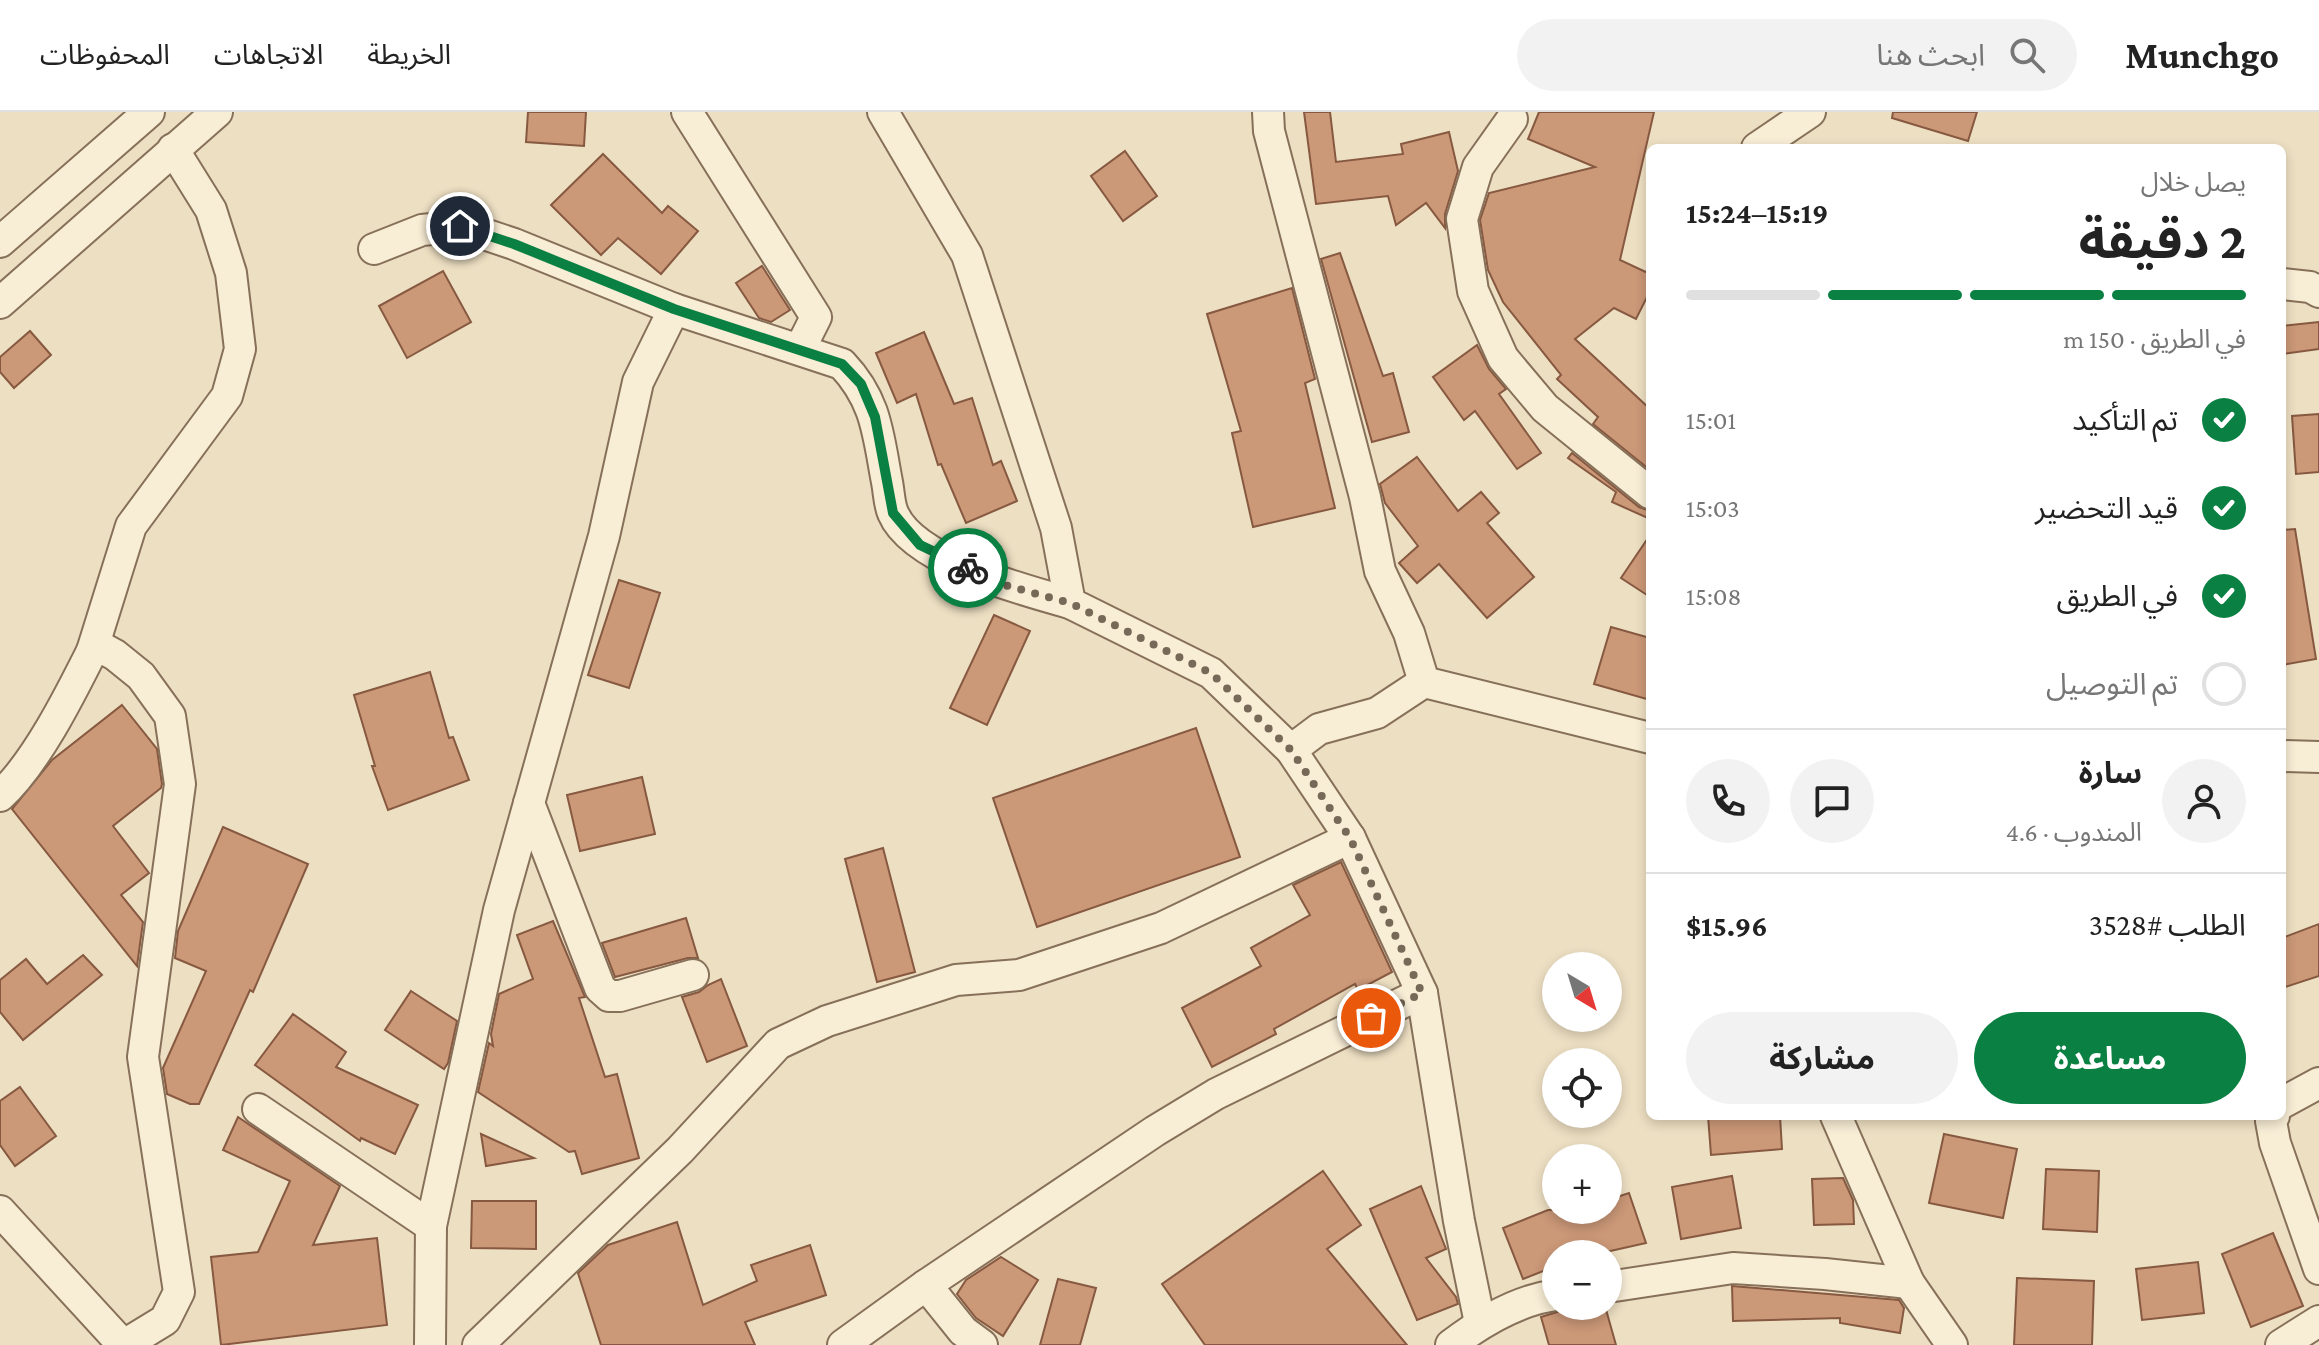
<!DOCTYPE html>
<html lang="ar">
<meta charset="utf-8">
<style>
:root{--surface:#fff;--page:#f2f2f2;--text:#222;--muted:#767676;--line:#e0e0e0;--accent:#0b8043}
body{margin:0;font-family:"Crimson Pro","Noto Sans Arabic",serif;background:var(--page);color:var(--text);direction:rtl;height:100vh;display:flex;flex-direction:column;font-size:30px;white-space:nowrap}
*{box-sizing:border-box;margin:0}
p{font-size:26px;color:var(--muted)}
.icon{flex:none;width:44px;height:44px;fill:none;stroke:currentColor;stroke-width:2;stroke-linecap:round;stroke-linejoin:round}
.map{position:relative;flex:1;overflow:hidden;direction:ltr}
.details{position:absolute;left:1646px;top:32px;width:640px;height:976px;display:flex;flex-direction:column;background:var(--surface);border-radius:12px;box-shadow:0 4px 12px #0003;direction:rtl}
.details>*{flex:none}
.needle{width:52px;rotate:142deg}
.fabs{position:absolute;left:1542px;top:840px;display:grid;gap:16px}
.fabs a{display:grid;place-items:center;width:80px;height:80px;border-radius:50%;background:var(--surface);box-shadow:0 4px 12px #0003;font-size:40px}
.pin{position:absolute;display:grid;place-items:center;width:68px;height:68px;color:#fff;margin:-34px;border:4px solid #fff;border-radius:50%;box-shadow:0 2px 8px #0007}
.courier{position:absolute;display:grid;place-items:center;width:80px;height:80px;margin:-40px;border:6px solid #0b8043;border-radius:50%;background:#fff;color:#222;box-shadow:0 2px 10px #0007}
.head em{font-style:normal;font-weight:700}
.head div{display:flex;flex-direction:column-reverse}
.head{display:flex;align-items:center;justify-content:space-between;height:136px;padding:0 40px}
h1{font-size:52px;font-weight:700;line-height:60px}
.bar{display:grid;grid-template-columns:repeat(4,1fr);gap:12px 8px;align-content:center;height:96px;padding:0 40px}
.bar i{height:10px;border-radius:6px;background:var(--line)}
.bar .current{background:var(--accent)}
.bar p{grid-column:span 4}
.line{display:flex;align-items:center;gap:20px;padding:0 40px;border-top:2px solid var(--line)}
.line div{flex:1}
.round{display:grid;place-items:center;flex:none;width:84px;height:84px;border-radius:42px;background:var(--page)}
ol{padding:0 40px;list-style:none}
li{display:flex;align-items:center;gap:24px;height:88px}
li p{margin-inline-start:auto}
li .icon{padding:8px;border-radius:50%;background:var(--accent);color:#fff;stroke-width:4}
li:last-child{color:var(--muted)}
li i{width:44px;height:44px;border:4px solid var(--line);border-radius:50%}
.primary-button{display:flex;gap:16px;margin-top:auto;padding:16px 40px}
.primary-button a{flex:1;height:92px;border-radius:48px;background:var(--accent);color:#fff;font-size:32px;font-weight:700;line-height:92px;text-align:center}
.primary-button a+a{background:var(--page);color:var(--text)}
header{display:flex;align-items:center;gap:48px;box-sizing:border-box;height:112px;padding:0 40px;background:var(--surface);border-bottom:2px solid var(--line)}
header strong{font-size:38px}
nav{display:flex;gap:44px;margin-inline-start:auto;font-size:28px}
.search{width:560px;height:72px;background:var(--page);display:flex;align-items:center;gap:20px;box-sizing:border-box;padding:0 28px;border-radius:44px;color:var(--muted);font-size:30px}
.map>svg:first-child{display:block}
</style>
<header>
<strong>Munchgo</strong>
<div class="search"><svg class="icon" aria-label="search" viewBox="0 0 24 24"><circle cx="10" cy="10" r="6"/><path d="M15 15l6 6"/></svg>ابحث هنا</div>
<nav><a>الخريطة</a><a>الاتجاهات</a><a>المحفوظات</a></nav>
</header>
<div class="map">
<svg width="2319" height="1233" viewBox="0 0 2319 1233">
<rect width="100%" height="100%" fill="#eddfc2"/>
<g fill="#cb9878" stroke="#865940" stroke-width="2">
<path d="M528,0h58l-2,34 -58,-4z"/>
<path d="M1304,0h26l6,50 67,-8 -2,-10 48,-12 9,39 -13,43v14l-19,-25 -30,22 -8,-29 -72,8z"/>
<path d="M1539,0h115l-34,148 30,14v17l-14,28 -22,-11 -39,31 75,70v61l-57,-46 5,-7 -41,-38 4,-4 -58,-73 -15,-32 -8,-50 9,-27 106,-26 -67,-28z"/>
<path d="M1893,0h84l-9,29 -76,-23z"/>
<path d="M1125,39l32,45 -34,25 -32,-45z"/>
<path d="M603,42l59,59 6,-7 30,25 -37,43 -43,-36 -17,17 -50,-50z"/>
<path d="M1340,141l43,123 10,-3 16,59 -37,10 -51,-183z"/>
<path d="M762,154l28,44 -19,12 -12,-4 -23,-35z"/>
<path d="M443,159l28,51 -64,36 -28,-52z"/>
<path d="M1292,176l23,91 -10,4 30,125 -82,19 -21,-94 9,-2 -34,-117z"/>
<path d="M2319,210v27l-37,5v-28z"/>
<path d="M30,219l21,24 -37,33 -14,-16v-15z"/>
<path d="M924,220l30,72 18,-6 21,67 8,-4 16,40 -51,22 -25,-59 -3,1 -22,-71 -19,9 -21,-50z"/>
<path d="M1477,233l12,24 17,20 -7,5 42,59 -24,16 -42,-58 -11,9 -31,-43z"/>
<path d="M2319,302v58l-23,2 -4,-58z"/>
<path d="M1572,341l67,54 11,4v8l-38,-17 4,-10 -48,-34z"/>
<path d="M1417,345l41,54 23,-19 18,21 -12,10 47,54 -47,41 -48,-54 -22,19 -18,-20 19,-17 -33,-43 -5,-19z"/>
<path d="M2295,417l21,130 -34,6v-135z"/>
<path d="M1650,423v62l-29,-19z"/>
<path d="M619,468l41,13 -31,95 -41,-13z"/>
<path d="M994,503l36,16 -43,94 -37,-17z"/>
<path d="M1611,515l39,11v62l-56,-16z"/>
<path d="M430,560l19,66 4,-1 16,43 -81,30 -16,-44h3l-21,-71z"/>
<path d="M122,593l35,44 5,35 -1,4 -48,38 36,47 -28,22 22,27 -6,44 -125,-157 40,-49z"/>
<path d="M1196,616l44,129 -203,70 -44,-129z"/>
<path d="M642,665l13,57 -75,17 -13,-56z"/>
<path d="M223,715l85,37 -55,128 -3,-2 -51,114h-9l-23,-10 -4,-26 43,-97 -31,-13 3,-27z"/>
<path d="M883,736l32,124 -38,10 -32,-123z"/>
<path d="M1341,750l51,110 -34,18 -3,-6 -81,45 2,5 -64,33 -30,-59 79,-42 -10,-18 59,-33 -17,-30z"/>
<path d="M686,806l12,40h-10l-73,19 -13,-34z"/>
<path d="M553,809l32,76 -6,1 26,79 12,-3 22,84 -57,16 -7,-23 -6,1 -91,-60 11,-49 4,3 -2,-12 8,-40 34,-15 -16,-44z"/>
<path d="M2319,812v52l-37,12v-50z"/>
<path d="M83,843l19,20 -79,65 -23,-28v-32l26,-21 21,25z"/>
<path d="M721,867l26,67 -40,16 -25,-65 17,-5 9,-7z"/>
<path d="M411,879l46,30 -9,42 -4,6 -59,-39z"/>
<path d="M293,902l53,38 -10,15 82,38 -23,49 -34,-16 -1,3 -105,-76z"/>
<path d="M20,975l36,49 -41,30 -15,-21v-44z"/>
<path d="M1708,1004h72l2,33 -71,6z"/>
<path d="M238,1005l102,69 -27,59 64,-7 10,87 -166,20 -10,-88 47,-5 32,-71 -67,-31z"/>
<path d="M481,1022l53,24 -48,8z"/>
<path d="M1944,1022l73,15 -14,69 -74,-15z"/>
<path d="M2046,1057l53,2 -2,61 -54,-3z"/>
<path d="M1323,1059l38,54 -34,24 80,96h-202l-43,-61z"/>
<path d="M1732,1064l9,52 -60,11 -9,-52z"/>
<path d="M1843,1066l10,22 1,24 -40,1 -2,-46z"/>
<path d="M1421,1074l25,63 -20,9 30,39 2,7 -41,16 -47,-111z"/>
<path d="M1629,1081l17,50 -49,11h-41v12l-33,13 -20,-51 45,-18h60v-10z"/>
<path d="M472,1089h64v48l-65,-1z"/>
<path d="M677,1110l26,83 54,-24 -6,-16 59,-20 16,50 -81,27 10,23h-154l-23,-72 30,-28z"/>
<path d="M2273,1121l30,73 -52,21 -29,-73z"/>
<path d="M1001,1145l37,23 -35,56 -27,-18 -19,-24 9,-14z"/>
<path d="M2198,1150l6,51 -62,7 -6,-51z"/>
<path d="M2017,1166l77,3 -2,64h-78z"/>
<path d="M1058,1167l38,9 -16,57h-40z"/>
<path d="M1732,1174l167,14 5,8 -4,25 -60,-10v-5l-107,3z"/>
<path d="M1577,1194h28l11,39h-67l-8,-28z"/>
</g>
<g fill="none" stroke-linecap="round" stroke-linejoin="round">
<g stroke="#877059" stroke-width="34">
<g id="minor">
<path d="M687,0l129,205 -16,32"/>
<path d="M883,0l84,143 89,273 14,75 141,70 80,77 59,88 72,155 37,228 21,102"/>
<path d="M1268,0l1,19 96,366 15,74 29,62 15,49 226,56"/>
<path d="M1512,7l-34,48 -16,52 11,72 30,67 42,50 105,85"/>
<path d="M1757,36l53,-36"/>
<path d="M0,130l149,-130"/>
<path d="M374,137l48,-19 38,-4 54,18 160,65 168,55c35,37 36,71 45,118 2,10 2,22 6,31 20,48 130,77 177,90"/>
<path d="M2282,172l28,3 9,5"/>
<path d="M0,191l217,-191"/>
<path d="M92,539l39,-125 96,-130 13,-47 -9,-76 -20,-63 -38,-61"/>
<path d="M1291,638l28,-21 58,-16 47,-31"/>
<path d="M2282,644l37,1"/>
<path d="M0,684c36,-33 70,-101 92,-145l12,-2 11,6 26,21 29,40 10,68 -37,273 36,235 -14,28 -41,25"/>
<path d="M529,691l71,185 9,8h11l73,-21"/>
<path d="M2282,991l37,-20"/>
<path d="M258,997l173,117"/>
<path d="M1836,1004l73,167 43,62"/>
<path d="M2274,1004l-3,5 4,22 44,126"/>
<path d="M0,1099l123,134"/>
<path d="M926,1173l37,46 19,14"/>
<path d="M1608,1175l125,-19 92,6 84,9"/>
<path d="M430,1233l1,-119 68,-316 105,-374 34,-154 36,-73"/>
<path d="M478,1233l202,-195 98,-106 49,-23 129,-41 63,-5 142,-47 189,-90"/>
<path d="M843,1233l83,-60 229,-154 61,-37 206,-101"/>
<path d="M1451,1233c30,-23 67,-45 105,-50"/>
<path d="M2281,1233l38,-24"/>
</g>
</g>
<use href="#minor" stroke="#f8edd5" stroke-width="30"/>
</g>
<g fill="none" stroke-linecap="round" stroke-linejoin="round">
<path stroke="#776957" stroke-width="8" stroke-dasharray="0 14.4" d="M968,456l33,16 69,19 141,70 80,77 44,66 15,22 72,155 -51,25"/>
<path stroke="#0b8043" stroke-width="10" d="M460,114l54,18 160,65 168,55 19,20 14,33 18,96 27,32 48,23"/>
</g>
</svg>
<div class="fabs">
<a><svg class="needle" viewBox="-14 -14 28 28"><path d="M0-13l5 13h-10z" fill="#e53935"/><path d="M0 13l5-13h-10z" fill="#767676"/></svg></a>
<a><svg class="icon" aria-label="locate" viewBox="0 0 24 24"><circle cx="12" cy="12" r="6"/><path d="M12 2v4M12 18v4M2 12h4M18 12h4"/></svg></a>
<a>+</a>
<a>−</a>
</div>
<div class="pin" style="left:1371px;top:906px;background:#ea580c"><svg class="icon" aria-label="bag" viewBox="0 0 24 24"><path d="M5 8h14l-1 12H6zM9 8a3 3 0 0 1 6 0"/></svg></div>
<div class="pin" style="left:460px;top:114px;background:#1f2937"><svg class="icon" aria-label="home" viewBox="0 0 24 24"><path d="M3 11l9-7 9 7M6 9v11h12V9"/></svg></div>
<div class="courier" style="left:968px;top:456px"><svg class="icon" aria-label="bike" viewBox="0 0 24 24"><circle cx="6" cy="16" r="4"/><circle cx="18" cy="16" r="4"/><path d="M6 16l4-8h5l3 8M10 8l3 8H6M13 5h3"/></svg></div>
<section class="details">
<div class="head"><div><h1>2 دقيقة</h1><p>يصل خلال</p></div><em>15:19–15:24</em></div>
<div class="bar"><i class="current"></i><i class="current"></i><i class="current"></i><i></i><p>في الطريق · 150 m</p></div>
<ol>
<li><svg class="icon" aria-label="check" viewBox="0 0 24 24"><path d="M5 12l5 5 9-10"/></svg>تم التأكيد<p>15:01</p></li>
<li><svg class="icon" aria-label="check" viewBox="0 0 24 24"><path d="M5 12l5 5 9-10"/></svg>قيد التحضير<p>15:03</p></li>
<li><svg class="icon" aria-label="check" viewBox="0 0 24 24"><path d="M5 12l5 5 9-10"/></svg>في الطريق<p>15:08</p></li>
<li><i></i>تم التوصيل</li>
</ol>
<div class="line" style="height:144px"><a class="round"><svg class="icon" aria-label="person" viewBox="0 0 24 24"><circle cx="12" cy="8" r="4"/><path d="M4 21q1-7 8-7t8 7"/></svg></a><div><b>سارة</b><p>المندوب · 4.6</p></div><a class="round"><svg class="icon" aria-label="chat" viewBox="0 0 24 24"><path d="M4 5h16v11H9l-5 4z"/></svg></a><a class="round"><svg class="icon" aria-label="phone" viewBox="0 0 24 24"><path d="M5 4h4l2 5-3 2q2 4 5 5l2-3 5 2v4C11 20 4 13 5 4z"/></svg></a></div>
<div class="line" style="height:104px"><div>الطلب #3528</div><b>$15.96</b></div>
<div class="primary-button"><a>مساعدة</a><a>مشاركة</a></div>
</section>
</div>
